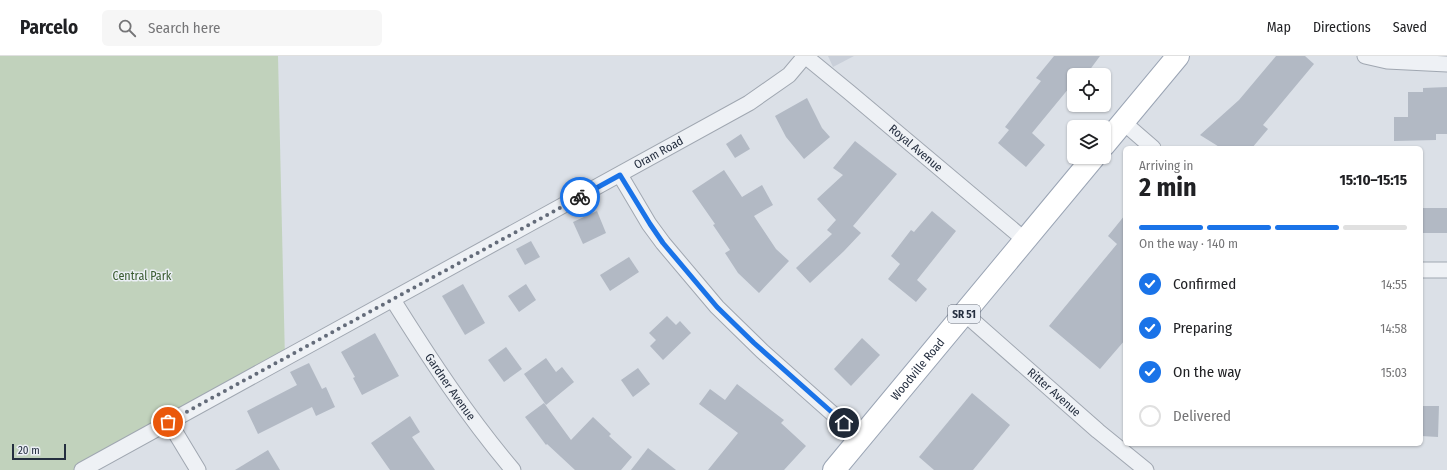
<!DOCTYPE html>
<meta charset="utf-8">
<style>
:root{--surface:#fff;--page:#f6f6f6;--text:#202124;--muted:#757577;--line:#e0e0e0;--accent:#1a73e8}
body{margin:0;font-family:"Fira Sans Condensed",sans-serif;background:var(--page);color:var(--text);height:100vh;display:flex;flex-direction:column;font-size:15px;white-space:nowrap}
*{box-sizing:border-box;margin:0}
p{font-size:13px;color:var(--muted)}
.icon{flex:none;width:22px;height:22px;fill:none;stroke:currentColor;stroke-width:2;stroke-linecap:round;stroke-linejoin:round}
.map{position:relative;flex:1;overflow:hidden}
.drawer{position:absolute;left:1123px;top:90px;width:300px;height:300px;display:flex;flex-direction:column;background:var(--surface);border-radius:6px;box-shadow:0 1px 3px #0004}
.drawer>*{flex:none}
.buttons{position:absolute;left:1067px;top:12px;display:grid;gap:8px}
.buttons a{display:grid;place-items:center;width:44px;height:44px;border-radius:6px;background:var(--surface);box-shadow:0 1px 3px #0004;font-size:20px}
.scale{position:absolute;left:12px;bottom:10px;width:54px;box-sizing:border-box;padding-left:4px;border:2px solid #242e3f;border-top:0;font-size:11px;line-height:14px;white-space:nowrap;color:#242e3f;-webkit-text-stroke:3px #ebeff5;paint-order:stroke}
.pin{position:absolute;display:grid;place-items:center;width:34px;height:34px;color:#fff;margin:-17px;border:2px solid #fff;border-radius:50%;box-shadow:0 1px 4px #0007}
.courier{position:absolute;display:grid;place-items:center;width:40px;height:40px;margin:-20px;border:3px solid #1a73e8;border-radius:50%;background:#fff;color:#222;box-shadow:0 1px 5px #0007}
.summary em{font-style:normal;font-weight:700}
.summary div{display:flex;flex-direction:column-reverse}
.summary{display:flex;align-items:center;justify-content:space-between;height:68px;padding:0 16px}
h1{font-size:26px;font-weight:700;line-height:30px}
.bar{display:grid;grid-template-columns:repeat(4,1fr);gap:6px 4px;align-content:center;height:48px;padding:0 16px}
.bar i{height:5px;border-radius:3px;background:var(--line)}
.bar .on{background:var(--accent)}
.bar p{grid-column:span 4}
ol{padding:0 16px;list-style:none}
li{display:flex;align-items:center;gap:12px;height:44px}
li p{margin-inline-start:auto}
li .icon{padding:4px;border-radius:50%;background:var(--accent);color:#fff;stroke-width:4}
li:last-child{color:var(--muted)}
li i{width:22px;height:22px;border:2px solid var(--line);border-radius:50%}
header{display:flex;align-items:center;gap:24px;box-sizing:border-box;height:56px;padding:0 20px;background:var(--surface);border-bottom:1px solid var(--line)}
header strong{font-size:19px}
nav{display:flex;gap:22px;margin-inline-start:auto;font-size:14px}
.search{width:280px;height:36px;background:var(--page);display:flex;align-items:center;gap:10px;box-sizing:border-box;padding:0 14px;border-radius:6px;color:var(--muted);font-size:15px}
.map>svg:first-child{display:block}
</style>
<header>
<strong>Parcelo</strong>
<div class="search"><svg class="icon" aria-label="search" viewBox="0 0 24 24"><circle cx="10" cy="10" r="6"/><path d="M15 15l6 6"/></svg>Search here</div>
<nav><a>Map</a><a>Directions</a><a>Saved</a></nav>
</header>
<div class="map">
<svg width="1447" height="414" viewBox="0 0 1447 414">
<rect width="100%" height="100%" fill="#dbe0e7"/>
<path fill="#c9cfd9" d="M828,0h26l-21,11z"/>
<path fill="#c1d2bc" d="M0,0h278l7,304 -203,110h-82z"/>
<g fill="#b2b9c4">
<path d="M1054,0h46l-14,19 -4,-3 -3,3h-5v7l-42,51 13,12 -19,22 -28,-24 11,-13 -4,-3 36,-46 -5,-3z"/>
<path d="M1276,0h29l9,8 -51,61 5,4 -16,19h-31l-21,-13 39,-35z"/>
<path d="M1447,31v47h-11v6l-42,1v-24h14v-25h15v-4z"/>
<path d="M807,42l15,30 8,9 -26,22 -18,-22 -11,-21z"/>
<path d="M741,78l9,15 -15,9 -9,-14z"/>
<path d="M855,85l42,33 -44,52 8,7 -17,18 -34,32 -14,-15 36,-34 -5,-4 9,-10 -19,-21 26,-24 -10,-7z"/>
<path d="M724,114l18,27 20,-12 11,20 -19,11 22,33 13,12 -30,32 -21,-20 -13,-20 5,-3 -17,-25 2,-1 -23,-33z"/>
<rect x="1421" y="152" width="26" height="25"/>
<path d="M597,155l9,22 -23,11 -10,-22z"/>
<path d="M932,155l24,20 -39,49 10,9 -11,13 -28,-23 12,-15 -9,-8 20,-26 3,2z"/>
<path d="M1125,159v125l-25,29 -51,-43 68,-82 -9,-8z"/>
<path d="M531,185l9,16 -15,8 -9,-16z"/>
<path d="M629,201l10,15 -29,19 -10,-16z"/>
<path d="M463,228l22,39 -20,12 -23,-39z"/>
<path d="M526,228l10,16 -17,12 -11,-16z"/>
<path d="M667,260l9,9 4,-4 11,12 -28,27 -13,-14 6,-6 -7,-7z"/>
<path d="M375,277l24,43 -37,19 -9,-17 2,-1 -14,-25z"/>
<path d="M862,282l18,17 -29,31 -17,-17z"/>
<path d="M506,291l16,22 -18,13 -16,-22z"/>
<path d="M546,302l10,14 6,-5 12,15 -28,23 -22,-31z"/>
<path d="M309,307l13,26 4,-2 9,20 -19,9 -4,-9 -54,27 -11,-23 50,-26 -7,-13z"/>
<path d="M638,312l12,16 -17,13 -12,-17z"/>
<path d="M737,328l47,36 -3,3 25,23 -22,24h-76l30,-37 -39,-29 11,-15 15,11z"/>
<path d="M972,337l38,32 -37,45h-39l-15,-13z"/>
<path d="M544,347l27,37 22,-23 18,17 -2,2 23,21 -11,13h-46l-28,-26 -1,1 -21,-28z"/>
<path d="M1421,350h18l-1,31 -17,-1z"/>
<path d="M410,360l10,16 -8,5 23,33h-45l-19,-27z"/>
<path d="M648,392l28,22h-45z"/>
<path d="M268,394l12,20h-45z"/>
</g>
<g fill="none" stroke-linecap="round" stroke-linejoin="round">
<g stroke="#a0a7b1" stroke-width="17">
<g id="street">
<path d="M1365,0l22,5 60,3"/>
<path d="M1123,66l30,26"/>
<path d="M620,119l29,49 14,19 54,64 45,44 98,87"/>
<path d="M1421,214h26"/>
<path id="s1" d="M393,244c37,59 75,117 120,170"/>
<path id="s2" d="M964,257l134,118 48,39"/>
<path d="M169,366l29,48"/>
<path id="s3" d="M82,414l667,-367 40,-28 16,-19 44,36 176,148"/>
</g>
</g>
<g stroke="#9aa4b4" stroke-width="24">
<g id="primary">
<path d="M1104,89l74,-89"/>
<path id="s4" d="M834,414l260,-313"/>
</g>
</g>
<use href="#street" stroke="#eef1f5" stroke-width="15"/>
<use href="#primary" stroke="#fff" stroke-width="22"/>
</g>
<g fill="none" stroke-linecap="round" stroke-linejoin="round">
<path stroke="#646c7a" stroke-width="4" stroke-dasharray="0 7.2" d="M168,366l412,-225"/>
<path stroke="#1a73e8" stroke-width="5" d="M580,141l40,-22 30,49 13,19 54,64 37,36 90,80"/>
</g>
<g text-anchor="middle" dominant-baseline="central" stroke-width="3" stroke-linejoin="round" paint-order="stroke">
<rect fill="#ebeff5" stroke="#606876" stroke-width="1" x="948" y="249" width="32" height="18" rx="3"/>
<g font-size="11" font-weight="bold" fill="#242e3f">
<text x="964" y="258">SR 51</text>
</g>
<g font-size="12" fill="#242e3f" stroke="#ebeff5">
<text stroke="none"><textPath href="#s3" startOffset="979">Royal Avenue</textPath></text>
<text stroke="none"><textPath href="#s3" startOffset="658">Oram Road</textPath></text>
<text stroke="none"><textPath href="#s4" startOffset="131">Woodville Road</textPath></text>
<text stroke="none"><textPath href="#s1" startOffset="104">Gardner Avenue</textPath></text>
<text stroke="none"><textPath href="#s2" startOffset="120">Ritter Avenue</textPath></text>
</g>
<g font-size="12" fill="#395b30" stroke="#ebeff5">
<text x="142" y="220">Central Park</text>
</g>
</g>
</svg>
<div class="buttons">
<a><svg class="icon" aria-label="locate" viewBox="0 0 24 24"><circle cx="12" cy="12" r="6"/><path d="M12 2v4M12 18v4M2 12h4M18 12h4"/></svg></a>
<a><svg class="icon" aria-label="layers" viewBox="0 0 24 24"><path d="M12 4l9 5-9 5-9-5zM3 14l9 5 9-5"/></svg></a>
</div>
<div class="scale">20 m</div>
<div class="pin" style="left:168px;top:366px;background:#ea580c"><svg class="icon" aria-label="bag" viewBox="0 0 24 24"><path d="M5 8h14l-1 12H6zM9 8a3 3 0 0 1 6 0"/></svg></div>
<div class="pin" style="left:844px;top:367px;background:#1f2937"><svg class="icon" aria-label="home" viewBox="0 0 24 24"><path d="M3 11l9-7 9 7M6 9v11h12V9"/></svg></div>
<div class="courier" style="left:580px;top:141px"><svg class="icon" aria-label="bike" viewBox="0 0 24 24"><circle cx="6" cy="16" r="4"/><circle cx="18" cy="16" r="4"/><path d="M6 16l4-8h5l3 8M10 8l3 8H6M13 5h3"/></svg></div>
<section class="drawer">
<div class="summary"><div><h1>2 min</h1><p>Arriving in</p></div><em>15:10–15:15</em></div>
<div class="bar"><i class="on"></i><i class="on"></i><i class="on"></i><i></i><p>On the way · 140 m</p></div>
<ol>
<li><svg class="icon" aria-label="check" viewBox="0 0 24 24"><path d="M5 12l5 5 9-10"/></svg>Confirmed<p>14:55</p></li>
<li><svg class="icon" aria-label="check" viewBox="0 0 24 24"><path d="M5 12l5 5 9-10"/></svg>Preparing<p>14:58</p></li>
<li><svg class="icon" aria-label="check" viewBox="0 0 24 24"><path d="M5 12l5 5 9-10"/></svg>On the way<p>15:03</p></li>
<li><i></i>Delivered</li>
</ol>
</section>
</div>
